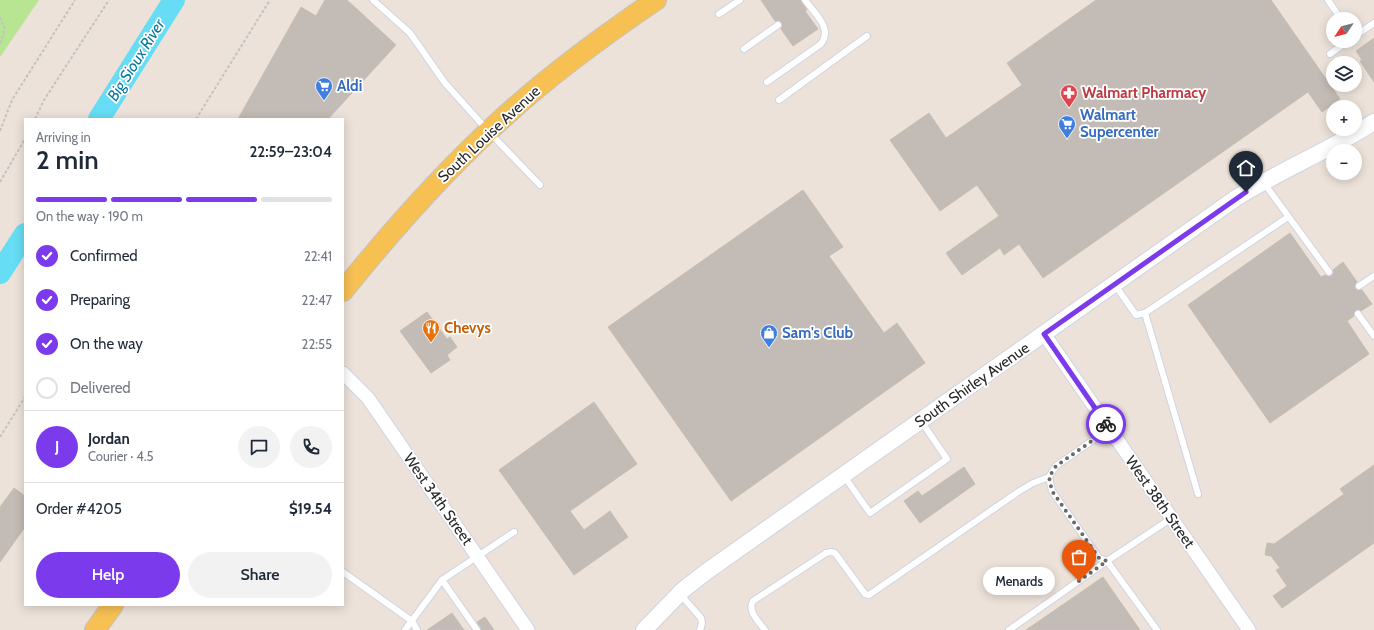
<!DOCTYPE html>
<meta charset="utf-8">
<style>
:root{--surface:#fff;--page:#f2f2f3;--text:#1f2937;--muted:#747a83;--line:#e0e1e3;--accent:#7c3aed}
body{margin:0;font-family:Cabin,sans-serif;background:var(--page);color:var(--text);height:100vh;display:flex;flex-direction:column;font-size:15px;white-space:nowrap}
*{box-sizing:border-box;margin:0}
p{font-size:13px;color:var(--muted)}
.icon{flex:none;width:22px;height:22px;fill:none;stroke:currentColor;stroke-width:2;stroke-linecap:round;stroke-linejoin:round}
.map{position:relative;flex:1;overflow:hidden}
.side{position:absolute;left:24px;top:118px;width:320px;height:488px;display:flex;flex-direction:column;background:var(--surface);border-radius:0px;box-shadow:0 2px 10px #0003}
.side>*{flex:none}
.needle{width:26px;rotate:235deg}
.buttons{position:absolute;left:1326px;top:12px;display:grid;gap:8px}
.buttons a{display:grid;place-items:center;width:36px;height:36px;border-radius:50%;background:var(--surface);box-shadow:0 2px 10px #0003;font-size:20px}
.pin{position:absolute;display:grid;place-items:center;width:34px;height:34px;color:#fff;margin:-41px -17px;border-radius:50% 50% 50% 0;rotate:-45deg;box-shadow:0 0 4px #0007}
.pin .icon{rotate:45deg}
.courier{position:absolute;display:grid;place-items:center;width:40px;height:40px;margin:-20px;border:3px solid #7c3aed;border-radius:50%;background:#fff;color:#222;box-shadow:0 1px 5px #0007}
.bubble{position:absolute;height:28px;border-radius:14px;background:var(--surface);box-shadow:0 2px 10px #0003;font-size:13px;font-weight:600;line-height:28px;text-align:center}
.overview em{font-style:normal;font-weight:600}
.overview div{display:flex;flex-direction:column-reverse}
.overview{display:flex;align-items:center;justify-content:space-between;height:68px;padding:0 12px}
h1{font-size:26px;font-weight:600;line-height:30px}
.bar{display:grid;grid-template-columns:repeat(4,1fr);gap:6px 4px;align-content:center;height:48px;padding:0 12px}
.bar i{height:5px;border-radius:3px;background:var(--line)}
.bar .on{background:var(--accent)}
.bar p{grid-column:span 4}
.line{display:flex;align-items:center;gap:10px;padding:0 12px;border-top:1px solid var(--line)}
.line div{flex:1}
.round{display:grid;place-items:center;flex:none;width:42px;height:42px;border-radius:21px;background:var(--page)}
ol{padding:0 12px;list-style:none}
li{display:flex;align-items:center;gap:12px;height:44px}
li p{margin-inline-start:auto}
li .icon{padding:4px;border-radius:50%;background:var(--accent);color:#fff;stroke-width:4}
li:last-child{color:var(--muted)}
li i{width:22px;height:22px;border:2px solid var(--line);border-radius:50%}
.primary-button{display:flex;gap:8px;margin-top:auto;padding:8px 12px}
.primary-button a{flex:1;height:46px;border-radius:24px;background:var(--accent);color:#fff;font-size:16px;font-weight:600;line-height:46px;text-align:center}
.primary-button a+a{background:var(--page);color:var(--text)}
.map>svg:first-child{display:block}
</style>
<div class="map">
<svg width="1374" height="630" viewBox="0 0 1374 630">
<rect width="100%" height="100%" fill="#ece2d9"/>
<path fill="#b7e592" d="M0,0h39l-39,57z"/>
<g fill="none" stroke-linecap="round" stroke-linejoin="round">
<g stroke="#66ddf4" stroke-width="22">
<path d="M99,119l75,-119"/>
<path d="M0,273l25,-39"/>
</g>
</g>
<g fill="#c3bcb6" stroke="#c7beb3">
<path d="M325,0h22l49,45 -68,74h-90l63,-112 15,9z"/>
<path d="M761,0h40l6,10 -2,1 13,18 -25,17 -12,-17 1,-6 -7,-2z"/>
<path d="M1096,0h175l69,99 -18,13 -14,-20 -265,186 -24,-34 -15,11 -4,-7 -38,27 -16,-22 53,-37 -22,-31 -37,26 -50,-71 39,-27 17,25 76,-53 -15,-22z"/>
<path d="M1374,38v44l-14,-21 2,-1 -6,-9z"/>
<path d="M803,190l40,57 -14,9 55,77 13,-10 28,40 -194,138 -123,-174z"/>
<path d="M1290,233l31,44 4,-2 6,1 2,-6 10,-8 14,20 -2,4 1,3 6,1 10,14 -11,7 -5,-1 -2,6 -7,5 22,33 -99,69 -82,-118z"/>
<path d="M427,312l20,27 3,-2 7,10 -10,8 3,5 -19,13 -31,-42z"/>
<path d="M594,402l43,62 -67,47 14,19 26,-19 18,26 -54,38 -75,-105z"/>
<path d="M1374,465v78l-92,65 -9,-12 14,-10 -11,-16 4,-2 -9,-12 -6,-1 2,-12 7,1 70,-50 -4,-5z"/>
<path d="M964,467l11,17 -55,39 -16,-22 14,-10 4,5z"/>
<path d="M14,488l11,8v31l-25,35v-55z"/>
<path d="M1103,577l37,53h-114z"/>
<path d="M452,613l12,17h-37z"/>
<path d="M485,617l9,13h-13l-4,-8z"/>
</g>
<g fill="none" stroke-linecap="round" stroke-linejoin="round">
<g stroke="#ced4e2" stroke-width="8">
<g id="service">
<path d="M373,0l37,33 35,50 44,49 51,53"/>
<path d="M1328,0l13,19"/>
<path d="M719,14l21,-14"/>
<path d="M1355,36l19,-13"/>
<path d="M744,49l34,-24"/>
<path d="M1330,54l18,-13"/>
<path d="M767,82l54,-38c12,-16 -6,-30 -16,-44"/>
<path d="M779,100l88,-64"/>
<path d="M1264,183l65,89"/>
<path d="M1115,285l21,30 9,-2 143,-96"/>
<path d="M1359,286l15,-10"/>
<path d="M1145,313l53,181"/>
<path d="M1358,314l16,22"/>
<path d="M1109,429l-53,37 -7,11 3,14 47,67 8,3 65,-43"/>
<path d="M844,476l26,37 77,-54 -26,-38"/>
<path d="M343,572l69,49 5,9"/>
<path d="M442,580l35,50"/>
<path d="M680,594l21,24 1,5 -2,7"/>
<path d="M405,630l37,-50 72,-48"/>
<path d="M765,630c-6,-8 -18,-19 -12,-29l73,-48 5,-1 4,1 30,41 4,1 149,-103 15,-9 16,-6"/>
<path d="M1009,630l98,-69 50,69"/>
</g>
</g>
<g stroke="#ced4e2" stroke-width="15">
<g id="minor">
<path d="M1044,334l205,296"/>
<path d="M343,373l25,25 160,232"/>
</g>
</g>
<g stroke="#ced4e2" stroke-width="18">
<path id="tertiary" d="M644,630l39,-40 23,-18 530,-374c45,-28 94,-48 138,-76"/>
</g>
<g stroke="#c3c3c3" stroke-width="22">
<g id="primary">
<path d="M343,291c50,-62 102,-121 161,-174 47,-43 99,-81 152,-117"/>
<path d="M95,630l18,-25"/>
</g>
</g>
<g stroke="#c3c3c3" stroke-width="2" stroke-dasharray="3 2" stroke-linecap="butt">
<path d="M0,17l5,12 -5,15"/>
<path d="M35,119l9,-19 65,-100"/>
<path d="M196,119l74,-119"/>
<path d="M0,131l12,-31 63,-100"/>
<path d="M0,182l25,-43"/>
<path d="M0,437l25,-40"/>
</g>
<use href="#service" stroke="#fff" stroke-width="6"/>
<use href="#minor" stroke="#fff" stroke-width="13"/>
<use href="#tertiary" stroke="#fff" stroke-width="16"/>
<use href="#primary" stroke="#f7c053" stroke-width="20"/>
</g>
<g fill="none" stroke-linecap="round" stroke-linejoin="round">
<path stroke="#6d6966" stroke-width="4" stroke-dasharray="0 7.2" d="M1079,581l28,-20 -8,-3 -47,-67 -3,-14 7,-11 53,-37 -3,-5"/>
<path stroke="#7c3aed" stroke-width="5" d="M1106,424l-62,-90 202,-142"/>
</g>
<defs>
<g id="supermarket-pin" transform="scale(0.9)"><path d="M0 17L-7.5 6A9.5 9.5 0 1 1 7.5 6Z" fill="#3f7fe0" stroke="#fff"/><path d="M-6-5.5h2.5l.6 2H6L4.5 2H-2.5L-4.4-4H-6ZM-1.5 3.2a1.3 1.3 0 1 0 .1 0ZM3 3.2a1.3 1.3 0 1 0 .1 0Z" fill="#fff"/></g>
<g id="pharmacy-pin" transform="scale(0.9)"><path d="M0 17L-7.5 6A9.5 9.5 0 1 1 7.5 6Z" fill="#e0444e" stroke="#fff"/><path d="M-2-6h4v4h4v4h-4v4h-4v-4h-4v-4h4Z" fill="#fff"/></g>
<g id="restaurant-pin" transform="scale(0.9)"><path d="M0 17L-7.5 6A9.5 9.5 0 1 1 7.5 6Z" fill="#e8710a" stroke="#fff"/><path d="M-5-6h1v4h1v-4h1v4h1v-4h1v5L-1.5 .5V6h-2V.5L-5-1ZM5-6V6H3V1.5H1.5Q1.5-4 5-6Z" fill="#fff"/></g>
<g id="shop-pin" transform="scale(0.9)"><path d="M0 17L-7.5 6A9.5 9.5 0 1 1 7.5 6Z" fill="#3f7fe0" stroke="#fff"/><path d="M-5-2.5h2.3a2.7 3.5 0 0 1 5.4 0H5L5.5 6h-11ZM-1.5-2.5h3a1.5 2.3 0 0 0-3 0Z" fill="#fff"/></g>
</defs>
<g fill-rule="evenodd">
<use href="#supermarket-pin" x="324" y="86"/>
<use href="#pharmacy-pin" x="1069" y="93"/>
<use href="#supermarket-pin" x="1067" y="124"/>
<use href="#restaurant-pin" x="431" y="328"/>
<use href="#shop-pin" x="769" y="333"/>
</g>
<g text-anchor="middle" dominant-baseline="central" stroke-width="3.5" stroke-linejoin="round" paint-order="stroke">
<g font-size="15" font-weight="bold" fill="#366cbe" stroke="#fff" text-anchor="start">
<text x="337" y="86">Aldi</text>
<text x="1080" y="115">Walmart<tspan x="1080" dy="17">Supercenter</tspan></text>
<text x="782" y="333">Sam's Club</text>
</g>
<g font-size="15" font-weight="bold" fill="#be3a42" stroke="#fff" text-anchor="start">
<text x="1082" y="93">Walmart Pharmacy</text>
</g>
<g font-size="15" fill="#282828" stroke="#fff">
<text transform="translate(489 134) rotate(-43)">South Louise Avenue</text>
<text transform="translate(972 385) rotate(-35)">South Shirley Avenue</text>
<text transform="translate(438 499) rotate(55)">West 34th Street</text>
<text transform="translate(1160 502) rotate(55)">West 38th Street</text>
</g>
<g font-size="15" font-weight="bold" fill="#c56008" stroke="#fff" text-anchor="start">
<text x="444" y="328">Chevys</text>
</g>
<g font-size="16" font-style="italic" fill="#07799e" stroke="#fff">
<text transform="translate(136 60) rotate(-58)">Big Sioux River</text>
</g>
</g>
</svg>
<div class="buttons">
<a><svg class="needle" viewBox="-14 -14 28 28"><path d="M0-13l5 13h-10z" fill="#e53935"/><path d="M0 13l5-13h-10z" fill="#747a83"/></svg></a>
<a><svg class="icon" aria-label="layers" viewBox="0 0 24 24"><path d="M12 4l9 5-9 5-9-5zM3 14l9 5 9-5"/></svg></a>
<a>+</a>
<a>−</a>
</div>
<div class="pin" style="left:1079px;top:581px;background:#ea580c"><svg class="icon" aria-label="bag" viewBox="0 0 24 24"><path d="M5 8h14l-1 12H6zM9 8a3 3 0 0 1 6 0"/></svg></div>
<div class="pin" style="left:1246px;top:192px;background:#1f2937"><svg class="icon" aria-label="home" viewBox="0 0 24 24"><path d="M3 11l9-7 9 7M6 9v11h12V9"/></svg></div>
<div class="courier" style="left:1106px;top:424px"><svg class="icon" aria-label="bike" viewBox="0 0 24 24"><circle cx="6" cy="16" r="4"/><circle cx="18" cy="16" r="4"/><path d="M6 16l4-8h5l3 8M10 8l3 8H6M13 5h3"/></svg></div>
<div class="bubble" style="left:983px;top:567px;width:72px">Menards</div>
<section class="side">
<div class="overview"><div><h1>2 min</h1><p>Arriving in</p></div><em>22:59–23:04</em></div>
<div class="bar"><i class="on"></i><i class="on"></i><i class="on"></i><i></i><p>On the way · 190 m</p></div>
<ol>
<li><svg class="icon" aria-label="check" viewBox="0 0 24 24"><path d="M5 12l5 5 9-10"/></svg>Confirmed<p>22:41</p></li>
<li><svg class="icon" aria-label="check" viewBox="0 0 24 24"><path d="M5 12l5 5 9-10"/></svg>Preparing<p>22:47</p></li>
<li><svg class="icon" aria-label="check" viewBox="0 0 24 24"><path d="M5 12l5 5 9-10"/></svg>On the way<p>22:55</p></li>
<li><i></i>Delivered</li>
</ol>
<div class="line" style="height:72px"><b class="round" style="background:var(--accent);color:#fff">J</b><div><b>Jordan</b><p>Courier · 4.5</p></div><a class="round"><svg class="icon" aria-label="chat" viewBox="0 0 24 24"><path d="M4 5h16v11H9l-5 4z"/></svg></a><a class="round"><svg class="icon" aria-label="phone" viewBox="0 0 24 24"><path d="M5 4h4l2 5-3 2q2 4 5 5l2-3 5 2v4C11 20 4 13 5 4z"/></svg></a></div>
<div class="line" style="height:52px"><div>Order #4205</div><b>$19.54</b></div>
<div class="primary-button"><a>Help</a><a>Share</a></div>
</section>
</div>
